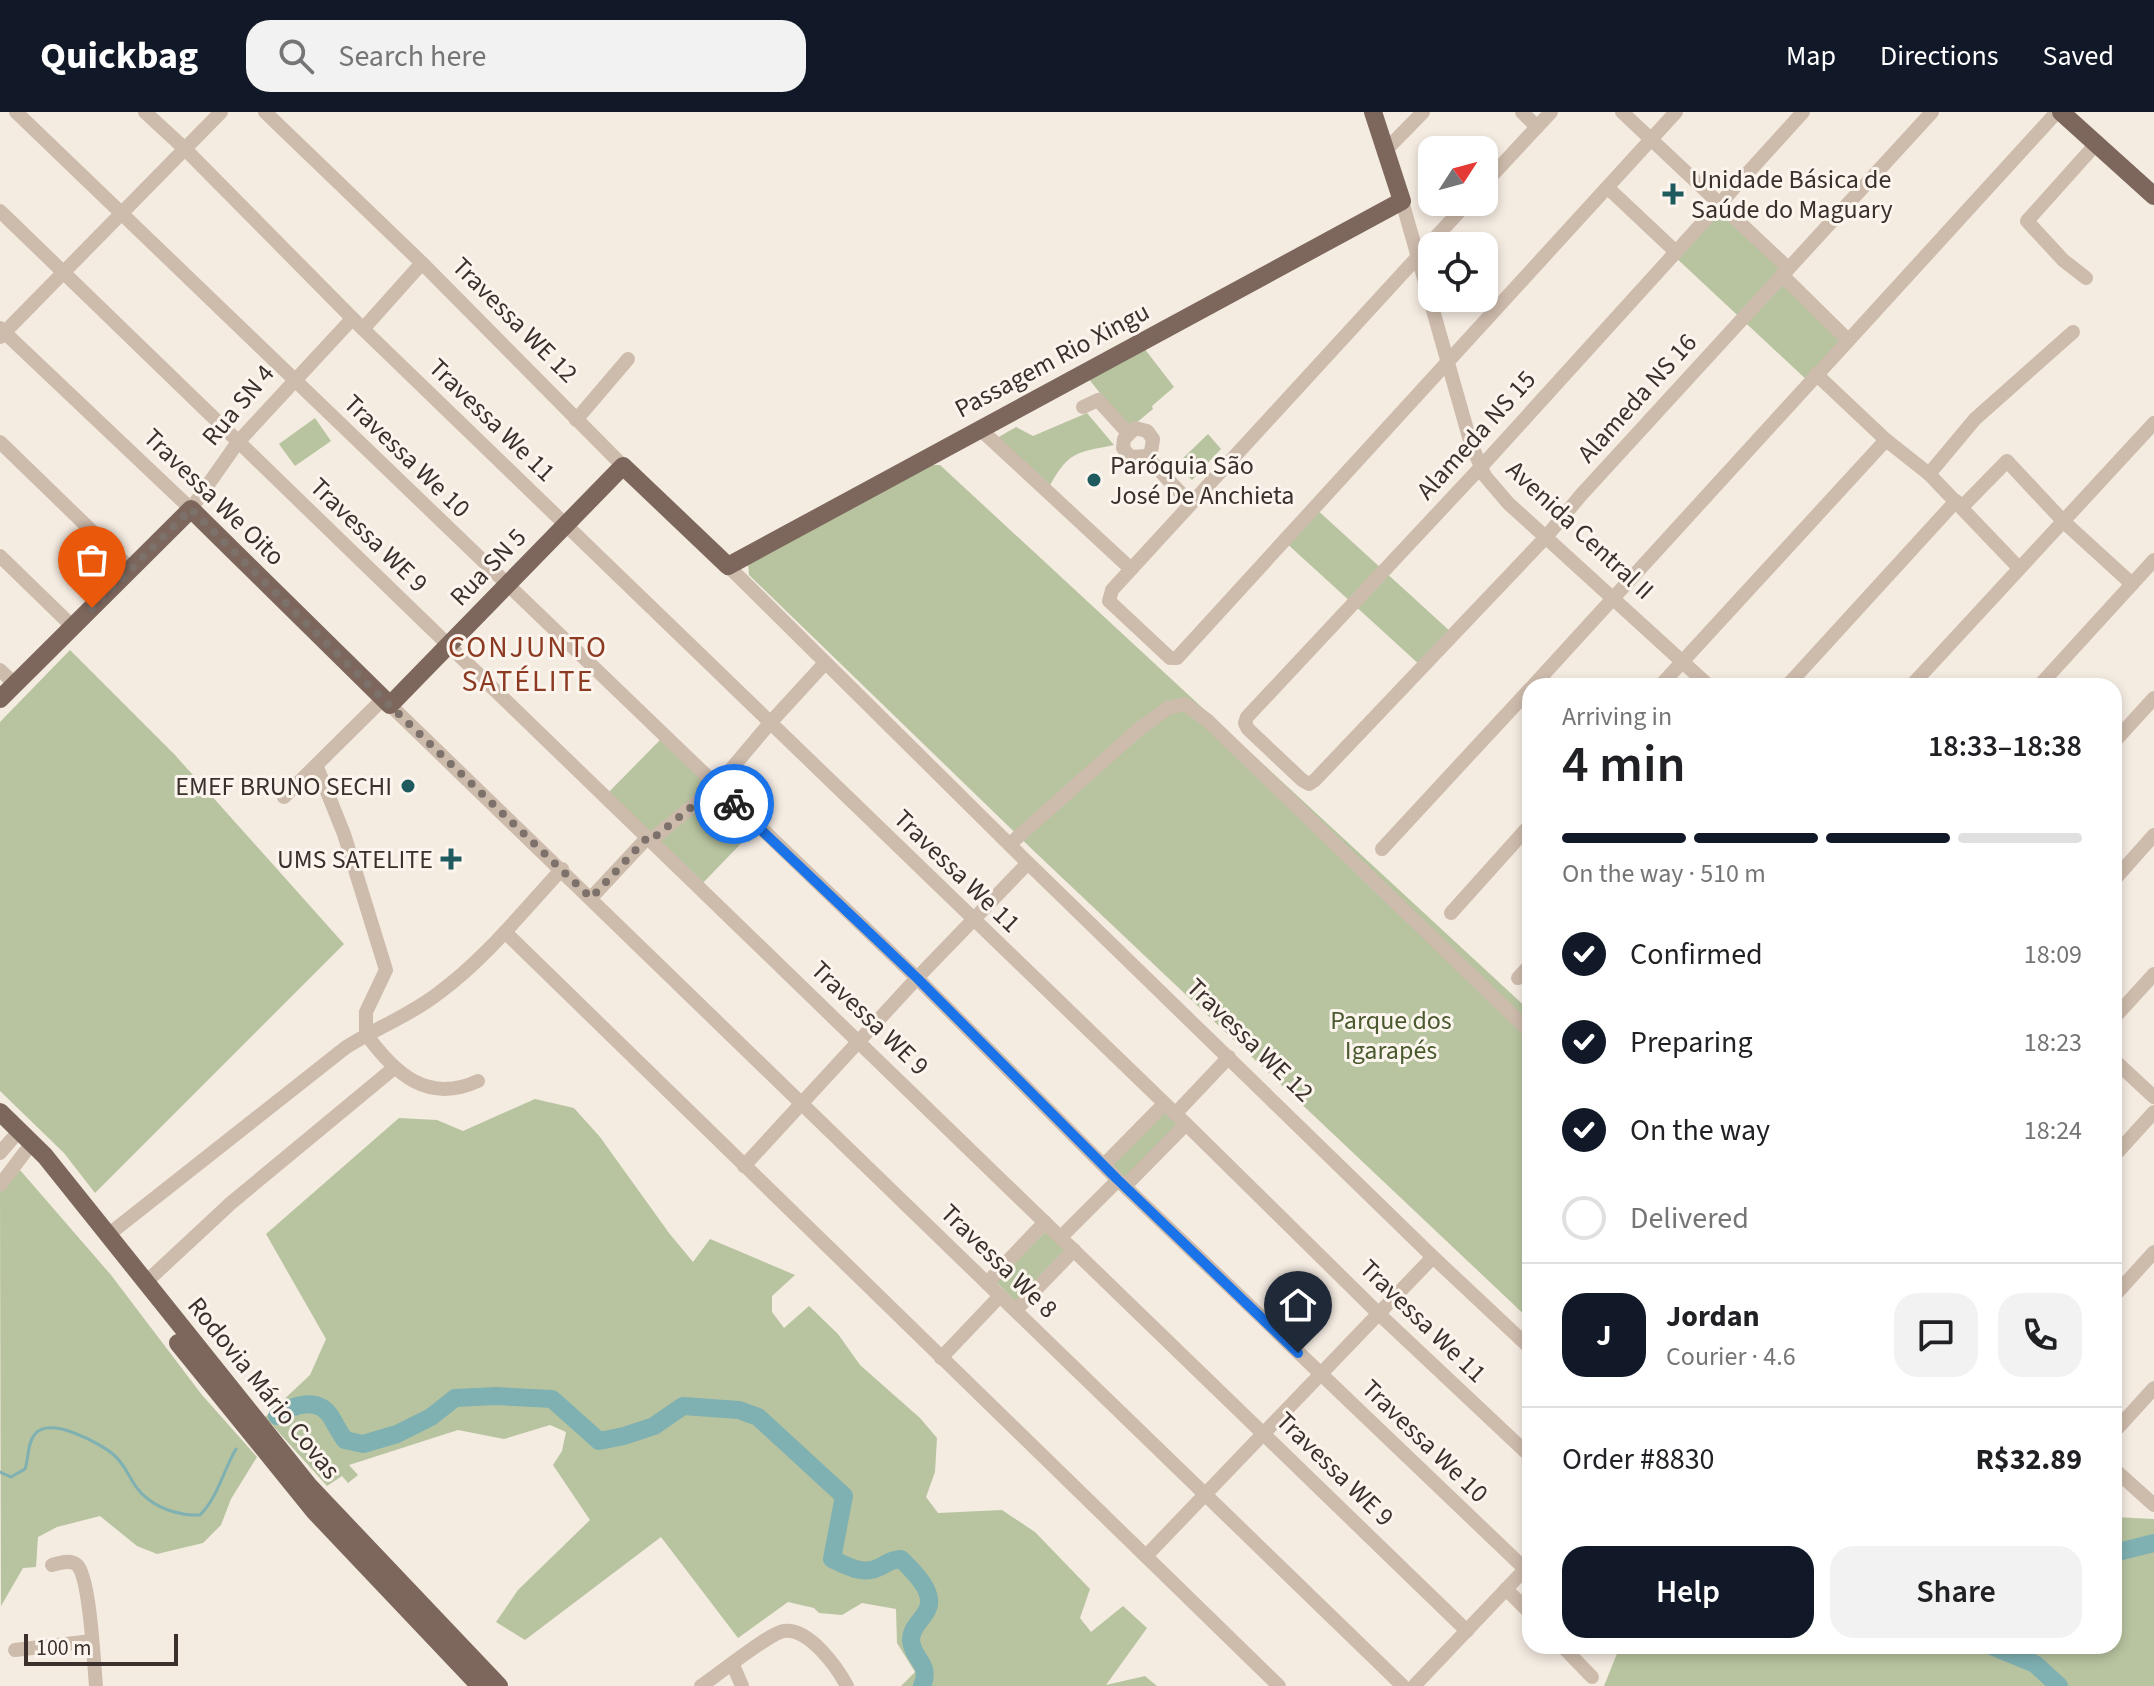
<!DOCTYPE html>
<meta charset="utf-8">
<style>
:root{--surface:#fff;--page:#f2f2f2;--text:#202124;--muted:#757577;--line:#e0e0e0;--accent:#111827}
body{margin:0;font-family:"Source Sans 3",sans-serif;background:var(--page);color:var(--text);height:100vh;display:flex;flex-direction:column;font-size:30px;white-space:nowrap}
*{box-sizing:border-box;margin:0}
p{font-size:26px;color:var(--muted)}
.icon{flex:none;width:44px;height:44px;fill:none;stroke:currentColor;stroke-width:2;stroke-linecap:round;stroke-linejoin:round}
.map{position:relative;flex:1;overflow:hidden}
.sheet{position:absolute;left:1522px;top:566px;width:600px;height:976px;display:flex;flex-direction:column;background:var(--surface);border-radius:24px;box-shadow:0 4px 12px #0003}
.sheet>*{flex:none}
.needle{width:52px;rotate:54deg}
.buttons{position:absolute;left:1418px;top:24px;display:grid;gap:16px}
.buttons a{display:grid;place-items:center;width:80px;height:80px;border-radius:16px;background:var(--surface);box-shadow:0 4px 12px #0003;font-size:40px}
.scale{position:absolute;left:24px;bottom:20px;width:154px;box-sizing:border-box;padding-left:8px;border:4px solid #3b302b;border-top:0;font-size:22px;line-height:28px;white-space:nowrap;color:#3b302b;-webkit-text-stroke:6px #fbf5ee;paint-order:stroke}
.pin{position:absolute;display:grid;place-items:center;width:68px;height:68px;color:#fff;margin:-82px -34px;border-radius:50% 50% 50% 0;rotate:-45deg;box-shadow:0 0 8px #0007}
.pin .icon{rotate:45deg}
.courier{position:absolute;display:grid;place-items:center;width:80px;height:80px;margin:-40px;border:6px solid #1a73e8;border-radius:50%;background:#fff;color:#222;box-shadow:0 2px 10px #0007}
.overview em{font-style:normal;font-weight:600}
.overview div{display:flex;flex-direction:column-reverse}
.overview{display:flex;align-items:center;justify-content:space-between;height:136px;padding:0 40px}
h1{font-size:52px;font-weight:600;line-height:60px}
.bar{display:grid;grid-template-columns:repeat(4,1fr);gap:12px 8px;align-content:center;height:96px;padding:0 40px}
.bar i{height:10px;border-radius:6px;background:var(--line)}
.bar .selected{background:var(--accent)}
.bar p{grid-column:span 4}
.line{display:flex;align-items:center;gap:20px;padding:0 40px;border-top:2px solid var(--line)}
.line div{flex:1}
.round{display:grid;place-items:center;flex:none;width:84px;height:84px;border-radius:24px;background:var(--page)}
ol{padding:0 40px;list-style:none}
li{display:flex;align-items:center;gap:24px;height:88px}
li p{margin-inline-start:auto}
li .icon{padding:8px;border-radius:50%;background:var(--accent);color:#fff;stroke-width:4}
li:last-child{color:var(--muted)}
li i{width:44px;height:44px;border:4px solid var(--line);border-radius:50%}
.button{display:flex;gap:16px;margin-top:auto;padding:16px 40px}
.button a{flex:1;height:92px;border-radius:24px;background:var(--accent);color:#fff;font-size:32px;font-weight:600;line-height:92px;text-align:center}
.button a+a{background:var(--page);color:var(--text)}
header{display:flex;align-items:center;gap:48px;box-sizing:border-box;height:112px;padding:0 40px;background:var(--accent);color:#fff}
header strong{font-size:38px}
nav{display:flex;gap:44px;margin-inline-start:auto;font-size:28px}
.search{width:560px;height:72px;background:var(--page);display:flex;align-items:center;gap:20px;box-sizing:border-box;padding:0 28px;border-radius:24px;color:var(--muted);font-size:30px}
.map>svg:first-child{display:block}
</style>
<header>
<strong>Quickbag</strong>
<div class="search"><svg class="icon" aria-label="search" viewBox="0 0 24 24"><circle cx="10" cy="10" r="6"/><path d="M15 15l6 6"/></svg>Search here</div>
<nav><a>Map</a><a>Directions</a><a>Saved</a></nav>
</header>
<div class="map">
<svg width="2154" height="1574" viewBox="0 0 2154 1574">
<rect width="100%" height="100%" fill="#f4ebe1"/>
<g fill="#b8c4a0">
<path d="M1718,91l69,65 -8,9 67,64 -37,41 -136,-127z"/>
<path d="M1144,236l30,39 -22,19 1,3 -17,14 -10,3 -38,-48z"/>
<path d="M1087,301l27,32c-40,8 -46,7 -66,44l-51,-51 19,-11 17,9z"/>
<path d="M315,306l16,23 -36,25 -16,-22z"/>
<path d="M1208,322l13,15 -29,31 -16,-15z"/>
<path d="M930,353h10l590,546v309l-494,-467 -287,-278 -1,-11z"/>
<path d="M1314,395l138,126 -31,33 -138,-126z"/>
<path d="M70,538l105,105 169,189 -249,249 -31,-40 -64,-62v-369z"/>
<path d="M662,626l94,90 -58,60 -94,-91z"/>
<path d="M535,987l39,9 26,29 69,96 24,29 17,-23 85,36 -23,21v16l12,16 25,-22 29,28 22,31 60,53 17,20 -2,34 -9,25 12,16 64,-3 33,22 55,57 -10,29 11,14 32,-26 24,22 -41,57 39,-9 12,10h-256l14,-14 -18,-29 -1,-34 -34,-6 -20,12 -23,-2 -5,-5 -26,-6 -50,36 -77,-101 -136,103 -29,-18 22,-32 72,-70 -37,-55 9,-14 4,-19 -16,-7 -46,14 -46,-9 -109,35 9,10 -10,8 -6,-7 -15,10 -62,-69 45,-42 16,-36 -60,-105 133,-116 38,2 26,11z"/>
<path d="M1163,998l16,16 -55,54 -15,-15z"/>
<path d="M20,1058l91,105 91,120 55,62 -26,42 -10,26 -18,18 -46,11 -20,-8 -37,-30 -43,11 -19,10 -2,30 -13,1 -22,38 -1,-414z"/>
<path d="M1047,1118l20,20 -51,52 -20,-20z"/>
<path d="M2114,1405l40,2v167h-550l16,-40h494z"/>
</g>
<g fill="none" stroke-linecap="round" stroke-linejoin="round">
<path stroke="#7fb0b2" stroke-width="3" d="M0,1360l11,5 14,-8c4,-11 2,-26 10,-35 15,-18 65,9 79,21 15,13 17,32 34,44 14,11 34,17 52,16 18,-18 23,-44 36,-66"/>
<g stroke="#7fb0b2" stroke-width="18">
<path d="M277,1304c15,-11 41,-20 54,1 5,8 8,15 14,23l18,4 34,-10 34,-17 24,-19 41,-2 56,3 47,42 25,-5 30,-10 29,-20 56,4 19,7 86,79 -12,63c17,8 32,17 50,7 7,-4 10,-6 19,-7 12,12 37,35 25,53 -5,9 -15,16 -15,28 1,19 21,24 11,46"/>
<path d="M2114,1441l40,-10"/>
<path d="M1991,1534l44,18 24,22"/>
</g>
<g stroke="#cdbbac" stroke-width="14">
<path d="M16,0l901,866 201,202 407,389"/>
<path d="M145,0l39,36 179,181 823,795 193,190 151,142"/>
<path d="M265,0l157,151 201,203"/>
<path d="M1522,0l15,15"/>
<path d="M1622,0l166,156"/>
<path d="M1803,0l-323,356 -233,249 -2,6 3,6 54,51 7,4 6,-4 231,-243 35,-42 351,-383"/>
<path d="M1384,40l39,-40"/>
<path d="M1484,72l67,-72"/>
<path d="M1608,76l67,63"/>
<path d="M1402,89l69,243 14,32 23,27 201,183"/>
<path d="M1468,90l-356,388 -3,11 61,57h7l499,-546"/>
<path d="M0,99l1467,1420"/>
<path d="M1782,163l66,65"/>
<path d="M2086,166l-23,-18 -36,-39 69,-77"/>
<path d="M0,216l191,181 47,-67 114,-123"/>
<path d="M363,217l59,-66"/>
<path d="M0,225l221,-225"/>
<path d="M1816,262l70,66 43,34 90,94"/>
<path d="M1083,295l15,-7 30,33"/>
<path d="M576,308l52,-61"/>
<path d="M980,317l151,140"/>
<path d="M0,330l131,127"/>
<path d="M1146,344l-16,1 -7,-9 1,-9 11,-11 12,3 6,8 -2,13 -5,4 44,47"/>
<path d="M1929,362l46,-55 98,-87"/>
<path d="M1962,395l45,-46 57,61 68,62"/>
<path d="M0,444l73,71"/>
<path d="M728,454l300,297 405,394 97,91"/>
<path d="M0,558l15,14"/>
<path d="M1533,574l524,-574"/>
<path d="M1660,574l226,-246"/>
<path d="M1787,574l169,-185"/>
<path d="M1911,574l243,-263"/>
<path d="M2039,574l115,-126"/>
<path d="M390,593l1013,981"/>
<path d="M2114,630l40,-44"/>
<path d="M317,655l27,67 42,136 -20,42v22"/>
<path d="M284,685l99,-98"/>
<path d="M651,728l65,-53 54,-64 55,-60"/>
<path d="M1010,732l128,-114 30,-22 17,-4 23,17 322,311"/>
<path d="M1382,737l148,-160"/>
<path d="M2114,768l40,-45"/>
<path d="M591,786l56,-60"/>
<path d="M1451,801l79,-88"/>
<path d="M505,820l774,754"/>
<path d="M1518,866l12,-13"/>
<path d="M2114,906l40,-44"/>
<path d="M366,922c29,40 62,70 112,47"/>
<path d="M2114,948l40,37"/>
<path d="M1175,1002l54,-57"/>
<path d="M0,1041l12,-14"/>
<path d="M2114,1044l40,-44"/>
<path d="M1104,1053l60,-61"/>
<path d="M744,1054l173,-188 111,-115"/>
<path d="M0,1073l25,-33"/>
<path d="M1125,1074l61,-62"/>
<path d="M108,1123l237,-187c31,-20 66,-33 95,-56 46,-34 83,-81 122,-123"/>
<path d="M1061,1125l57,-57"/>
<path d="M145,1171l86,-80 163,-135"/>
<path d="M987,1171l58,-61"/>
<path d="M2114,1184l40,-44"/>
<path d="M1016,1198l58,-60"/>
<path d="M941,1246l59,-62"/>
<path d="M2114,1320l40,-44"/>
<path d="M2114,1357l40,36"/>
<path d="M1146,1444l287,-299"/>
<path d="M52,1453c8,-2 18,-6 25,0 13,12 17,100 19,121"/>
<path d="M1506,1477l24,24"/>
<path d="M1562,1534l30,31"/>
<path d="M15,1538l77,-9"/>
<path d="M733,1553l9,21"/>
<path d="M701,1574c17,-11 68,-53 83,-55 25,-3 53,36 63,55"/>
<path d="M1414,1574l116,-122"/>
</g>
<g stroke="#7d675c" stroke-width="18">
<path d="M2061,0l93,84"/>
<path d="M0,587l191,-190 199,196 233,-239 105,100 674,-365 -29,-89"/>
<path d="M0,1000l45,44 265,331 189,199"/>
<path d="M178,1231l137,169 165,174"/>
</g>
</g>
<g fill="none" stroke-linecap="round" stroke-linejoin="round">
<path stroke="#7c716b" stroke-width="8" stroke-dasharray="0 14.4" d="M92,496l99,-99 192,190 208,199 56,-60 4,2 65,-53 18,17"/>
<path stroke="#1a73e8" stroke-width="10" d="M734,692l183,174 201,202 180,173"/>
</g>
<g fill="#1f5a5e" stroke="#fbf5ee" stroke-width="3">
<path d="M1669 70h8v8h8v8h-8v8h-8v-8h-8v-8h8z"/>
<circle cx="1094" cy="368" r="8"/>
<circle cx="408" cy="674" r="8"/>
<path d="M447 735h8v8h8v8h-8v8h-8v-8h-8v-8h8z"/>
</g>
<g text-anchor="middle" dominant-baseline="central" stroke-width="6" stroke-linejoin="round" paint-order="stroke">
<g font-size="26" fill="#3b302b" stroke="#fbf5ee" text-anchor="start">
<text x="1691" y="67">Unidade Básica de<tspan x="1691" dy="30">Saúde do Maguary</tspan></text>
<text x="1110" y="353">Paróquia São<tspan x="1110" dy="30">José De Anchieta</tspan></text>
<text x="392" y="674" text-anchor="end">EMEF BRUNO SECHI</text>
<text x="433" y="747" text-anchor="end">UMS SATELITE</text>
</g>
<g font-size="26" fill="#3b302b" stroke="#fbf5ee">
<text transform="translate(515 208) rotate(45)">Travessa WE 12</text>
<text transform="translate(1052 248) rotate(-28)">Passagem Rio Xingu</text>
<text transform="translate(1637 286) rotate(-48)">Alameda NS 16</text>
<text transform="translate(238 293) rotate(-50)">Rua SN 4</text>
<text transform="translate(492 308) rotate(44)">Travessa We 11</text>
<text transform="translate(1476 323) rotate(-48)">Alameda NS 15</text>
<text transform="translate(407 344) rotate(44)">Travessa We 10</text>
<text transform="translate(214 385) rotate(44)">Travessa We Oito</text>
<text transform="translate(1580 418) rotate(43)">Avenida Central II</text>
<text transform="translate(369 423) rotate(44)">Travessa WE 9</text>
<text transform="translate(488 455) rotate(-46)">Rua SN 5</text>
<text transform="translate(957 759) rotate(44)">Travessa We 11</text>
<text transform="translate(870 906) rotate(44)">Travessa WE 9</text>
<text transform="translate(1250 928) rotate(44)">Travessa WE 12</text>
<text transform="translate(999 1149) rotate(44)">Travessa We 8</text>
<text transform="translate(1423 1209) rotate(44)">Travessa We 11</text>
<text transform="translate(264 1276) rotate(51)">Rodovia Mário Covas</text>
<text transform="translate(1425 1329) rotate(44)">Travessa We 10</text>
<text transform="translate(1335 1357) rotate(44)">Travessa WE 9</text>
</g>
<g font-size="26" fill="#4a5a2e" stroke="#fbf5ee">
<text x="1391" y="908">Parque dos<tspan x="1391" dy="30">Igarapés</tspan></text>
</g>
<g font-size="30" letter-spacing="2" fill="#8c3b22" stroke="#fbf5ee">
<text x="528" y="535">CONJUNTO<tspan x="528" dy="34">SATÉLITE</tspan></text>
</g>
</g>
</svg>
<div class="buttons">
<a><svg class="needle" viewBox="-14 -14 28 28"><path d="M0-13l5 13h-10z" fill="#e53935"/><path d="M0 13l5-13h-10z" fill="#757577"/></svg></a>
<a><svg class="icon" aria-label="locate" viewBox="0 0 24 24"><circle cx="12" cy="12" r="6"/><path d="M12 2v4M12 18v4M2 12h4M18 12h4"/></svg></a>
</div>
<div class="scale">100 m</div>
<div class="pin" style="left:92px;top:496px;background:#ea580c"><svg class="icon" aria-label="bag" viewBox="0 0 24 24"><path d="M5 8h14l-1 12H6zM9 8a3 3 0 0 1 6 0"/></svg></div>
<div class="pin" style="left:1298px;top:1241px;background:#1f2937"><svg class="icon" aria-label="home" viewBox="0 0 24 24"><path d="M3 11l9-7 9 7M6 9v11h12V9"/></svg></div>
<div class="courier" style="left:734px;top:692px"><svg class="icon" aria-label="bike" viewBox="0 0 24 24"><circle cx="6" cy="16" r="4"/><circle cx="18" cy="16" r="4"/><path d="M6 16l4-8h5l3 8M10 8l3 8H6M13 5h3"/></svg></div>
<section class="sheet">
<div class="overview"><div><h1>4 min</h1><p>Arriving in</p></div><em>18:33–18:38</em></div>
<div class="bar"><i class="selected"></i><i class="selected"></i><i class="selected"></i><i></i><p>On the way · 510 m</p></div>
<ol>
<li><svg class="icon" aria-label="check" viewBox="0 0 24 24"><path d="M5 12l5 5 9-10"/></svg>Confirmed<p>18:09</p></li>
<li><svg class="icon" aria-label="check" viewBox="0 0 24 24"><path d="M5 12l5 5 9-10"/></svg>Preparing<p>18:23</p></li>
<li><svg class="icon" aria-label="check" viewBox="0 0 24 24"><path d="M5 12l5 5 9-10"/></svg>On the way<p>18:24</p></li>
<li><i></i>Delivered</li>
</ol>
<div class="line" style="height:144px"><b class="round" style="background:var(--accent);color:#fff">J</b><div><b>Jordan</b><p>Courier · 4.6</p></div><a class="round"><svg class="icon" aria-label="chat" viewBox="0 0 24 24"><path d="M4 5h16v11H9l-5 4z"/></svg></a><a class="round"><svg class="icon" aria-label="phone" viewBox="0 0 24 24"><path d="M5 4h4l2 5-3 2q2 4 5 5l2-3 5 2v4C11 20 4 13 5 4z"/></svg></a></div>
<div class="line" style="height:104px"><div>Order #8830</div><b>R$32.89</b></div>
<div class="button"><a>Help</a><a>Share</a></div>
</section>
</div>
